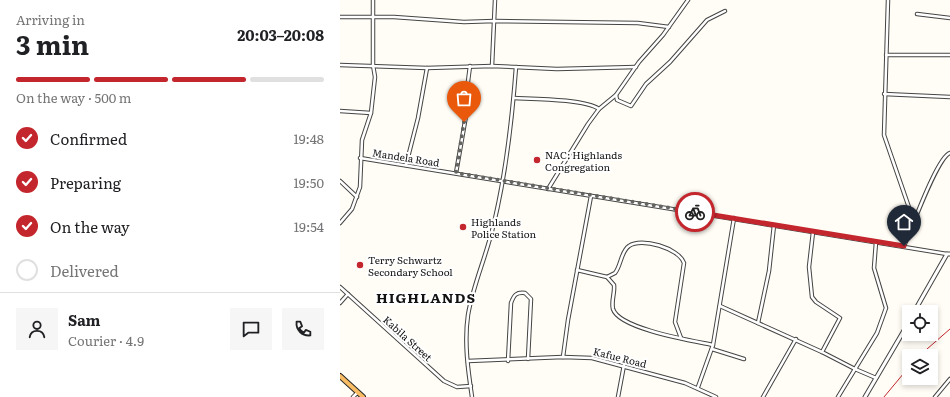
<!DOCTYPE html>
<meta charset="utf-8">
<style>
:root{--surface:#fff;--page:#f6f6f6;--text:#202124;--muted:#757577;--line:#e0e0e0;--accent:#c4262e}
body{margin:0;font-family:Literata,serif;background:var(--page);color:var(--text);height:100vh;display:flex;flex-direction:column;font-size:15px;white-space:nowrap}
*{box-sizing:border-box;margin:0}
p{font-size:13px;color:var(--muted)}
.icon{flex:none;width:22px;height:22px;fill:none;stroke:currentColor;stroke-width:2;stroke-linecap:round;stroke-linejoin:round}
.map{position:relative;flex:1;overflow:hidden}
.side{display:flex;flex-direction:column;background:var(--surface);width:340px}
.side>*{flex:none}
.buttons{position:absolute;left:562px;top:305px;display:grid;gap:8px}
.buttons a{display:grid;place-items:center;width:36px;height:36px;border-radius:0px;background:var(--surface);box-shadow:0 2px 6px #0003;font-size:20px}
.pin{position:absolute;display:grid;place-items:center;width:34px;height:34px;color:#fff;margin:-41px -17px;border-radius:50% 50% 50% 0;rotate:-45deg;box-shadow:0 0 4px #0007}
.pin .icon{rotate:45deg}
.courier{position:absolute;display:grid;place-items:center;width:40px;height:40px;margin:-20px;border:3px solid #c4262e;border-radius:50%;background:#fff;color:#222;box-shadow:0 1px 5px #0007}
.overview em{font-style:normal;font-weight:700}
.overview div{display:flex;flex-direction:column-reverse}
.overview{display:flex;align-items:center;justify-content:space-between;height:68px;padding:0 16px}
h1{font-size:26px;font-weight:700;line-height:30px}
.bar{display:grid;grid-template-columns:repeat(4,1fr);gap:6px 4px;align-content:center;height:48px;padding:0 16px}
.bar i{height:5px;border-radius:3px;background:var(--line)}
.bar .active{background:var(--accent)}
.bar p{grid-column:span 4}
.line{display:flex;align-items:center;gap:10px;padding:0 16px;border-top:1px solid var(--line)}
.line div{flex:1}
.round{display:grid;place-items:center;flex:none;width:42px;height:42px;border-radius:0px;background:var(--page)}
ol{padding:0 16px;list-style:none}
li{display:flex;align-items:center;gap:12px;height:44px}
li p{margin-inline-start:auto}
li .icon{padding:4px;border-radius:50%;background:var(--accent);color:#fff;stroke-width:4}
li:last-child{color:var(--muted)}
li i{width:22px;height:22px;border:2px solid var(--line);border-radius:50%}
main{display:flex;flex:1;min-height:0}
.map>svg:first-child{display:block}
</style>
<main>
<section class="side">
<div class="overview"><div><h1>3 min</h1><p>Arriving in</p></div><em>20:03–20:08</em></div>
<div class="bar"><i class="active"></i><i class="active"></i><i class="active"></i><i></i><p>On the way · 500 m</p></div>
<ol>
<li><svg class="icon" aria-label="check" viewBox="0 0 24 24"><path d="M5 12l5 5 9-10"/></svg>Confirmed<p>19:48</p></li>
<li><svg class="icon" aria-label="check" viewBox="0 0 24 24"><path d="M5 12l5 5 9-10"/></svg>Preparing<p>19:50</p></li>
<li><svg class="icon" aria-label="check" viewBox="0 0 24 24"><path d="M5 12l5 5 9-10"/></svg>On the way<p>19:54</p></li>
<li><i></i>Delivered</li>
</ol>
<div class="line" style="height:72px"><a class="round"><svg class="icon" aria-label="person" viewBox="0 0 24 24"><circle cx="12" cy="8" r="4"/><path d="M4 21q1-7 8-7t8 7"/></svg></a><div><b>Sam</b><p>Courier · 4.9</p></div><a class="round"><svg class="icon" aria-label="chat" viewBox="0 0 24 24"><path d="M4 5h16v11H9l-5 4z"/></svg></a><a class="round"><svg class="icon" aria-label="phone" viewBox="0 0 24 24"><path d="M5 4h4l2 5-3 2q2 4 5 5l2-3 5 2v4C11 20 4 13 5 4z"/></svg></a></div>
</section>
<div class="map">
<svg width="610" height="397" viewBox="0 0 610 397">
<rect width="100%" height="100%" fill="#fffdf5"/>
<g fill="none" stroke-linecap="round" stroke-linejoin="round">
<g stroke="#444" stroke-width="4.5">
<g id="minor">
<path d="M548,0l-4,135 30,87"/>
<path d="M577,14l33,4"/>
<path d="M0,17h54l70,5 31,-1 143,2 31,4"/>
<path d="M546,55h64"/>
<path d="M0,65l87,3 65,-2 65,3 79,-2"/>
<path d="M152,66l3,-66"/>
<path d="M544,94l66,3"/>
<path d="M276,95l1,5 14,6 15,-22 24,-22 37,-42 18,-9"/>
<path d="M174,98c20,1 70,1 85,11"/>
<path d="M0,111l31,2"/>
<path d="M20,158l587,96"/>
<path d="M66,165l12,-47 9,-50"/>
<path d="M116,173l11,-63v-21l3,-23"/>
<path d="M0,181l17,16"/>
<path d="M208,189l40,-65 11,-15 17,-14 23,-33 24,-27 25,-35"/>
<path d="M0,223l12,-14 8,-22 2,-47 9,-27 4,-36 -2,-12v-65"/>
<path d="M473,232l-4,35 3,30 4,5 24,16 -18,34"/>
<path d="M536,242l-2,26 12,40 -9,25 -22,36 21,9"/>
<path d="M564,246c7,-15 33,-89 46,-93"/>
<path d="M237,270l30,7 8,-4c6,-7 6,-22 14,-27 12,-9 50,2 55,17l-9,59 6,16"/>
<path d="M267,277l7,8c1,8 -3,16 -1,24 6,20 81,32 100,36"/>
<path d="M0,287l104,94 13,6 14,-1"/>
<path d="M0,303l8,-9"/>
<path d="M380,306l102,46 33,17 -17,28"/>
<path d="M418,323l11,-52 5,-46"/>
<path d="M372,349l32,10"/>
<path d="M223,357l5,-37 23,-124"/>
<path d="M128,361l95,-4 29,1 93,25 31,14"/>
<path d="M168,361l3,-58c3,-8 5,-11 14,-10l6,6 -3,60"/>
<path d="M358,387l15,-42 21,-127"/>
<path d="M13,397l4,-4"/>
<path d="M132,397c-4,-27 -8,-55 -4,-82 5,-30 18,-58 25,-88 13,-52 19,-106 23,-160"/>
<path d="M278,397l6,-32"/>
<path d="M423,397l33,-58"/>
<path d="M595,397l15,-18"/>
</g>
</g>
<g stroke="#444" stroke-width="5">
<g id="tertiary">
<path d="M574,312l33,-58h3"/>
<path d="M525,397l44,-75"/>
</g>
</g>
<g stroke="#222" stroke-width="6">
<path id="trunk" d="M0,376l23,21"/>
</g>
<use href="#minor" stroke="#fff" stroke-width="2.5"/>
<use href="#tertiary" stroke="#fff" stroke-width="3"/>
<use href="#trunk" stroke="#f7bc64" stroke-width="4"/>
<g stroke="#c4262e" stroke-width="1">
<path d="M579,356l31,-27"/>
<path d="M544,397l25,-30"/>
</g>
</g>
<g fill="none" stroke-linecap="round" stroke-linejoin="round">
<path stroke="#646461" stroke-width="4" stroke-dasharray="0 7.2" d="M124,122l-8,51 239,39"/>
<path stroke="#c4262e" stroke-width="5" d="M355,212l209,34"/>
</g>
<g fill="#c4262e" stroke="#fff" stroke-width="1.5">
<circle cx="197" cy="160" r="4"/>
<circle cx="123" cy="227" r="4"/>
<circle cx="20" cy="265" r="4"/>
</g>
<g text-anchor="middle" dominant-baseline="central" stroke-width="4" stroke-linejoin="round" paint-order="stroke">
<g font-size="10" fill="#111" stroke="#fff" text-anchor="start">
<text x="205" y="154">NAC: Highlands<tspan x="205" dy="12">Congregation</tspan></text>
<text x="131" y="221">Highlands<tspan x="131" dy="12">Police Station</tspan></text>
<text x="28" y="259">Terry Schwartz<tspan x="28" dy="12">Secondary School</tspan></text>
</g>
<g font-size="10" fill="#111" stroke="#fff">
<text transform="translate(66 157) rotate(9)">Mandela Road</text>
<text transform="translate(68 338) rotate(42)">Kabila Street</text>
<text transform="translate(280 357) rotate(14)">Kafue Road</text>
</g>
<g font-size="14" font-weight="bold" letter-spacing="1" fill="#111" stroke="#fff">
<text x="86" y="297">HIGHLANDS</text>
</g>
</g>
</svg>
<div class="buttons">
<a><svg class="icon" aria-label="locate" viewBox="0 0 24 24"><circle cx="12" cy="12" r="6"/><path d="M12 2v4M12 18v4M2 12h4M18 12h4"/></svg></a>
<a><svg class="icon" aria-label="layers" viewBox="0 0 24 24"><path d="M12 4l9 5-9 5-9-5zM3 14l9 5 9-5"/></svg></a>
</div>
<div class="pin" style="left:124px;top:122px;background:#ea580c"><svg class="icon" aria-label="bag" viewBox="0 0 24 24"><path d="M5 8h14l-1 12H6zM9 8a3 3 0 0 1 6 0"/></svg></div>
<div class="pin" style="left:564px;top:246px;background:#1f2937"><svg class="icon" aria-label="home" viewBox="0 0 24 24"><path d="M3 11l9-7 9 7M6 9v11h12V9"/></svg></div>
<div class="courier" style="left:355px;top:212px"><svg class="icon" aria-label="bike" viewBox="0 0 24 24"><circle cx="6" cy="16" r="4"/><circle cx="18" cy="16" r="4"/><path d="M6 16l4-8h5l3 8M10 8l3 8H6M13 5h3"/></svg></div>
</div>
</main>
